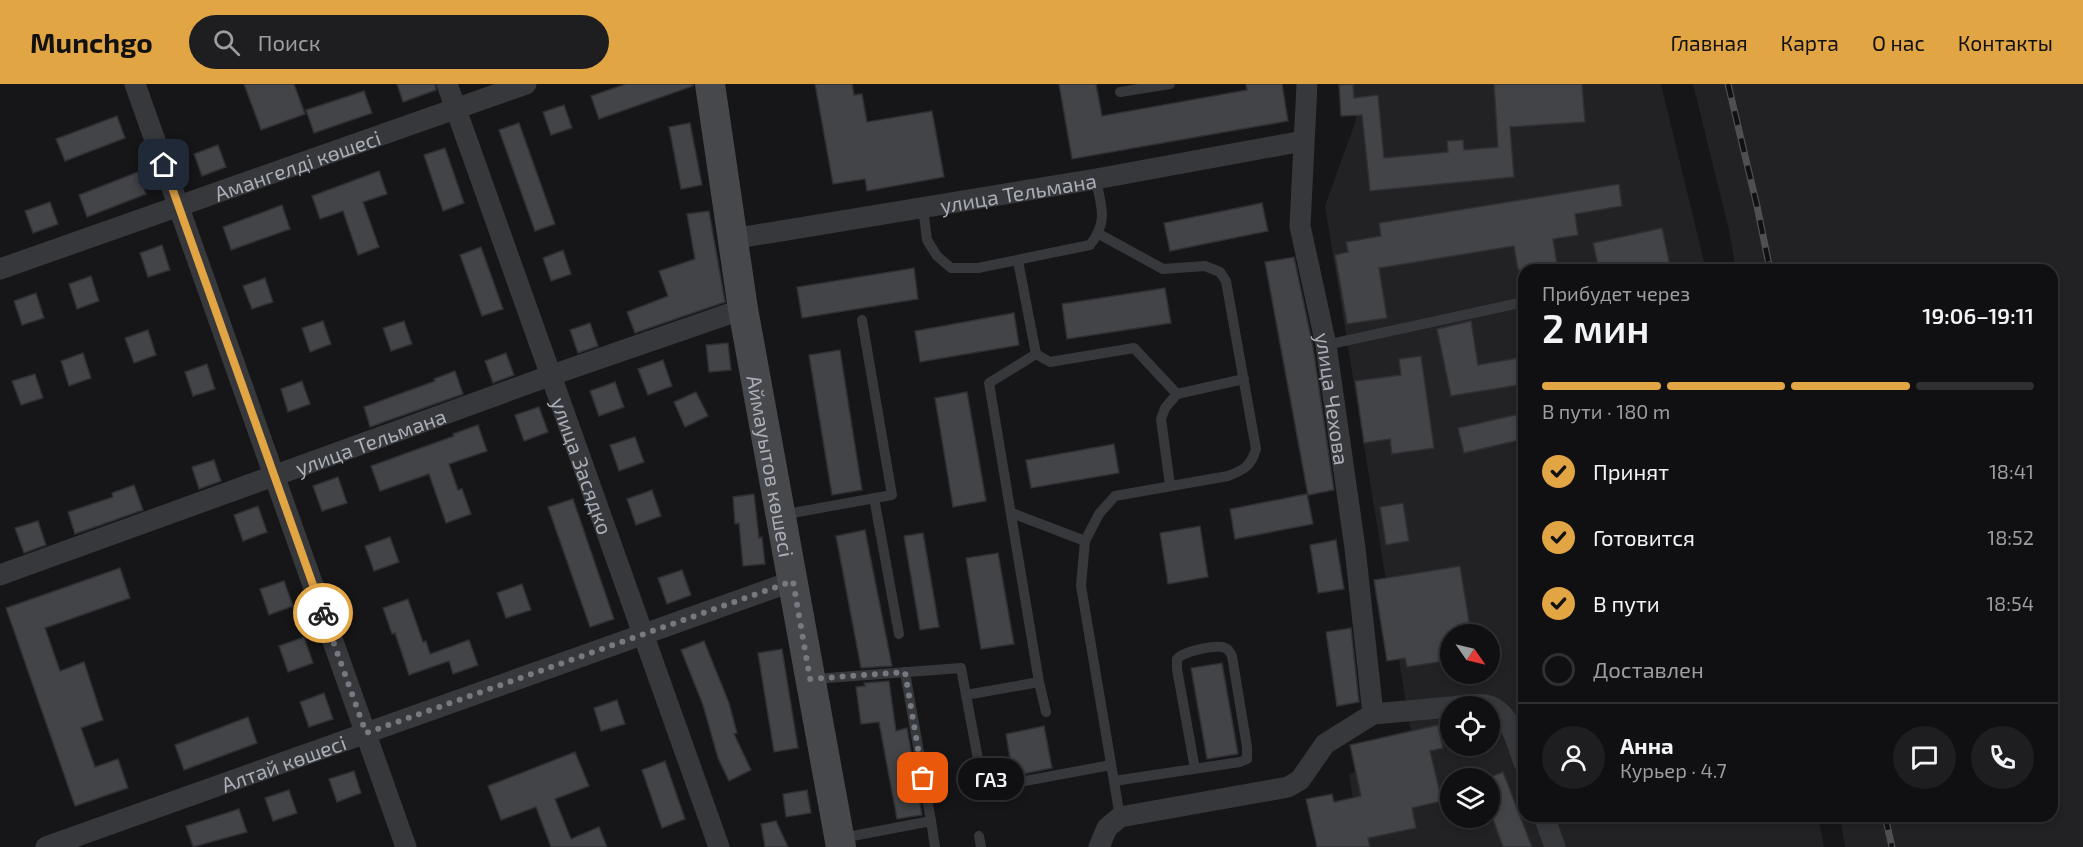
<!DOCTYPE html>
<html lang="ru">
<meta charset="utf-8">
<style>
:root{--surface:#101012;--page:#1e1e20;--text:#f1f3f6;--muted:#9c9d9f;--line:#303032;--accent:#e2a544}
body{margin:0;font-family:"Exo 2",sans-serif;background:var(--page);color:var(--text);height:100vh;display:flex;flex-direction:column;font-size:22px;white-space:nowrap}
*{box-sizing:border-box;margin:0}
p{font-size:20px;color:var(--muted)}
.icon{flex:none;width:33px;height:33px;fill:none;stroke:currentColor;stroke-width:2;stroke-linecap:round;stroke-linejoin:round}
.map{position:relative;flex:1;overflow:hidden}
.drawer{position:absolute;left:1518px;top:180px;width:540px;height:558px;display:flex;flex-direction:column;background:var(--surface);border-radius:18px;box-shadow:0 3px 9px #0003,0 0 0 2px var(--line)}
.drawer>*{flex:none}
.needle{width:39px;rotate:124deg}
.fabs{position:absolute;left:1440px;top:540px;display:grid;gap:12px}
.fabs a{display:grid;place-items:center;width:60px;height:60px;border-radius:50%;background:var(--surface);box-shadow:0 3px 9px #0003,0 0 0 2px var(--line);font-size:30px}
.pin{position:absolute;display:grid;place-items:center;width:51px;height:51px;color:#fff;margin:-26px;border-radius:12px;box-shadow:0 3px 9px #0006}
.courier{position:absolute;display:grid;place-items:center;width:60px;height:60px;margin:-30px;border:4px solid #e2a544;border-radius:50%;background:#fff;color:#222;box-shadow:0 2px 8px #0007}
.bubble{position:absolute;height:42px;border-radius:21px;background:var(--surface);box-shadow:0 3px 9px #0003,0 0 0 2px var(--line);font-size:20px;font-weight:600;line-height:42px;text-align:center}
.headline em{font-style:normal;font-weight:600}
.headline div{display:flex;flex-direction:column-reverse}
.headline{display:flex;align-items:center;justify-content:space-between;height:102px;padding:0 24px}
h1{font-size:39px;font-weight:600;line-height:45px}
.bar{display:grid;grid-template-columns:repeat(4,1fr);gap:9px 6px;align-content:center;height:72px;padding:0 24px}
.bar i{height:8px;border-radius:4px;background:var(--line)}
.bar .selected{background:var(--accent)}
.bar p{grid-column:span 4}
.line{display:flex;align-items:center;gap:15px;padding:0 24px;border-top:2px solid var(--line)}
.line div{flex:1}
.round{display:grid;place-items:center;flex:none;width:63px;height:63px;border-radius:32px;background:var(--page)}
ol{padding:0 24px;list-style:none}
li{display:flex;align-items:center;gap:18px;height:66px}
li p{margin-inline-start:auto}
li .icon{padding:6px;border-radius:50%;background:var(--accent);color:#111;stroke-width:4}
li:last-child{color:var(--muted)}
li i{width:33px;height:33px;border:3px solid var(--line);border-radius:50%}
header{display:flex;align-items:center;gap:36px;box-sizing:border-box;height:84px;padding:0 30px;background:var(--accent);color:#111}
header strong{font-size:28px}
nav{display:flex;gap:33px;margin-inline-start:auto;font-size:21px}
.search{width:420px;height:54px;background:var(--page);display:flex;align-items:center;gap:15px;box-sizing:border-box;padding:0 21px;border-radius:33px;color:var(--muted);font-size:22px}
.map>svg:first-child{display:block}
</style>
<header>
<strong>Munchgo</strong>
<div class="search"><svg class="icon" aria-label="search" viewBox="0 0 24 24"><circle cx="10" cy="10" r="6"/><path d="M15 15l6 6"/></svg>Поиск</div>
<nav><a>Главная</a><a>Карта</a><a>О нас</a><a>Контакты</a></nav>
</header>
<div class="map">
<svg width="2083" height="763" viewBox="0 0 2083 763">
<rect width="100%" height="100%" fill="#161618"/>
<g fill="#222225" fill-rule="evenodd">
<path d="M1350,0h311l45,186h-182v546h294l6,31h-464l-11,-73 65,-22 -89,-546 31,-86zM1450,550h40v40h-40zM1450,622h40v40h-40zM1450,694h40v40h-40z"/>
<path d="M1693,0h390v763h-238l-5,-31h212v-546h-316l-7,-40z"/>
</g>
<g fill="#434448" stroke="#303034" stroke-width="1.5">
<path d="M244,0h50l11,30 -44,16z"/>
<path d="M397,0h38l1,6 -33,12z"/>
<path d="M626,0h67v2l-94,33 -8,-23z"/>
<path d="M815,0h37l2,11 8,-1 5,28 65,-11 12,66 -77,14 -2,-12 -32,5z"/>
<path d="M1059,0h37l6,32 145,-26 -1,-6h36l6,37 -216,38z"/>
<path d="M1353,0l1,14 24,-3 6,63 64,-6 -1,-11 16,-1 1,10 34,-3 -4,-63h88l3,38 -75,5 4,50 -144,14 -8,-76 -21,1 -2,-31z"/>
<path d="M364,7l8,22 -58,20 -8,-23z"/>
<path d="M564,21l8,23 -21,7 -8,-23z"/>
<path d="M117,32l8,22 -60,23 -9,-22z"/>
<path d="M519,39l36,101 -20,7 -36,-101z"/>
<path d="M690,39l12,62 -21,4 -12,-62z"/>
<path d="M218,61l8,22 -24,9 -8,-22z"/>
<path d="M445,64l19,55 -21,8 -19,-56z"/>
<path d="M379,87l8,23 -24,8 16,45 -21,8 -15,-44 -23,8 -8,-23z"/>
<path d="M138,88l8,22 -59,23 -8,-22z"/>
<path d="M1619,100l3,22 -47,8 3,21 -25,4 5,31h-40l-4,-24 -135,22 8,50 -40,6 -12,-69 13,-3 -2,-10 35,-6 -2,-13z"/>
<path d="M50,118l8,22 -25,9 -8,-22z"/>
<path d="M1262,119l6,28 -98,20 -6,-28z"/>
<path d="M282,121l8,24 -59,21 -8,-23z"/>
<path d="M709,127l16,91 -90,31 -8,-21 41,-16 -9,-25 36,-12 -8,-45z"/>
<path d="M1662,144l9,42h-72l-6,-27z"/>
<path d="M162,161l8,25 -22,7 -8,-24z"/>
<path d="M481,163l22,62 -21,7 -22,-61z"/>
<path d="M563,166l8,24 -20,7 -8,-23z"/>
<path d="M1294,173l19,90 21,143 -26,5 -43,-233z"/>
<path d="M914,184l4,31 -116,19 -5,-31z"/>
<path d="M91,192l8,25 -22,8 -8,-25z"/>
<path d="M265,194l8,24 -21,7 -9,-23z"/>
<path d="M1165,204l6,35 -104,16 -5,-35z"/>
<path d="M36,209l8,25 -22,7 -8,-24z"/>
<path d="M1014,229l5,32 -99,17 -5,-31z"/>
<path d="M323,237l8,23 -21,8 -8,-24z"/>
<path d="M404,237l8,23 -21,7 -8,-23z"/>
<path d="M1471,237l7,44 46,-8v27l-73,12 -14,-67z"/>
<path d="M590,239l8,23 -20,7 -8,-23z"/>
<path d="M148,246l8,25 -22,8 -9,-25z"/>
<path d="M728,259l3,27 -22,2 -3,-27z"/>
<path d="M840,266l22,140 -30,5 -23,-140z"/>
<path d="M83,269l8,25 -22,8 -8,-25z"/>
<path d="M506,269l8,22 -21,8 -8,-22z"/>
<path d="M1421,272l13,92 -42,6 -2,-15 -26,4 -9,-62 46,-6 -2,-16z"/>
<path d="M663,276l9,26 -24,9 -10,-26z"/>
<path d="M207,280l8,25 -22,7 -8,-24z"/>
<path d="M455,287l8,23 -93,33 -6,-20 71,-26 -1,-2z"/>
<path d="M35,290l8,24 -22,7 -9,-24z"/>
<path d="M302,297l8,23 -22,8 -7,-23z"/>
<path d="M615,298l9,25 -25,9 -9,-25z"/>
<path d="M696,308l12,24 -23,11 -11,-25z"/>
<path d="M967,308l19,109 -33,6 -18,-109z"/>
<path d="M539,323l9,25 -24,9 -9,-26z"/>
<path d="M1524,329v26l-60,14 -6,-25z"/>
<path d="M478,341l9,26 -38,13 9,26 4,-1 9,25 -25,9 -17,-49 -49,17 -9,-25 83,-30 -1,-2z"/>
<path d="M635,353l9,25 -25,9 -9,-26z"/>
<path d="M1114,360l5,29 -88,15 -5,-28z"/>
<path d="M214,376l7,21 -22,8 -7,-22z"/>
<path d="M338,393l9,26 -25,8 -9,-25z"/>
<path d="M134,401l9,25 -68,24 -7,-22 45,-15 -1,-4z"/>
<path d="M652,406l9,26 -25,9 -9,-26z"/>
<path d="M754,410l5,44 3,-1 3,27 -22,2 -4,-43 -4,1 -2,-27z"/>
<path d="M1307,410l6,30 -78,15 -5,-30z"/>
<path d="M573,415l41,120 -24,8 -42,-120z"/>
<path d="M1403,419l6,38 -23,4 -6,-38z"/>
<path d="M258,422l9,26 -24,9 -9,-26z"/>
<path d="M38,437l8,24 -22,8 -9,-25z"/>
<path d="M1200,442l8,51 -40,7 -8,-51z"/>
<path d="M865,446l27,136 -31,2 -25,-132z"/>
<path d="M923,449l16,94 -19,3 -16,-94z"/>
<path d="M390,453l9,25 -25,9 -9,-25z"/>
<path d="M1336,456l8,49 -26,4 -8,-48z"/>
<path d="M998,469l16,91 -33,5 -15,-91z"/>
<path d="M1460,482l11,68h-21v26l-43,7 -2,-9 -18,3 -13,-81z"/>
<path d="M120,484l10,30 -85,30 15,43 24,-9 19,58 -22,8 14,39 23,-8 10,29 -53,18 -69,-198z"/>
<path d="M682,486l9,25 -24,9 -9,-26z"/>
<path d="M284,497l9,25 -24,9 -9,-26z"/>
<path d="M522,500l9,26 -25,8 -9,-25z"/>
<path d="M408,515l15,43 3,-1 4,13 39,-14 9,25 -25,9 -4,-13 -40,14 -14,-42 -3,1 -9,-26z"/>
<path d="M1351,544l8,74 -22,4 -11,-74z"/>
<path d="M304,553l9,26 -25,9 -9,-26z"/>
<path d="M704,557l25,62 8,30 -3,1 17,36 -22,11 -11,-23 -15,-53 -22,-55z"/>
<path d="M782,565l16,99 -24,4 -16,-99z"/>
<path d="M1222,579l16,91 -31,5 -16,-91z"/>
<path d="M889,597l7,50 11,-3 15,87 -25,4 -18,-97 -18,2 -5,-37 9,-1 -1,-3z"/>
<path d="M324,609l9,26 -24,8 -9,-25z"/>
<path d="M617,616l8,24 -24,7 -7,-23z"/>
<path d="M248,633l9,26 -73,27 -9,-25z"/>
<path d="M1438,641l5,23 -13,3 12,50 -30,7 4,20 -48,10 2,9h-53l-11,-48 26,-5 2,8 27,-6 -11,-51z"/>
<path d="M1044,642l8,42 -39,8 -7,-42z"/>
<path d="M575,668l14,34 -34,13 16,40 28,-12 8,20h-56l-15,-40 -35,13 -13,-34z"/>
<path d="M665,677l20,58 -23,9 -20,-58z"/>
<path d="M354,687l7,22 -24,9 -8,-23z"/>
<path d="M1503,688l29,75h-29l-13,-36v-34z"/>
<path d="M289,706l8,23 -24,8 -8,-23z"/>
<path d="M807,706l4,23 -25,4 -3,-23z"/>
<path d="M239,725l8,23 -54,15 -7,-21z"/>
<path d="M776,737l12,26h-23l-4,-23z"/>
</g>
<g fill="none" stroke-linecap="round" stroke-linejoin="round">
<g stroke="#37383c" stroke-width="10">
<path d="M1120,8l50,-8"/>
<path d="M923,123l4,33 10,16 14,12h27l112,-23c19,-25 11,-37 6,-66"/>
<path d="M1099,150l64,35 42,-3 15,6 6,9 30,168c-5,17 -12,21 -28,27l-113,20 -16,18 -14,27 -4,45 39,231"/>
<path d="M1018,177l18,93 -47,29 50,299"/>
<path d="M1326,261l198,-43"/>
<path d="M1036,270l14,8 84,-14 43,46 -12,14 -4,11 9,66"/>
<path d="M1177,310l67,-15"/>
<path d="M874,414l25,136"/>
<path d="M1012,429l73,28"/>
<path d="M781,431l111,-20 -30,-175"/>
<path d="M905,588l26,149"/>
<path d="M814,595l147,-11 22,118"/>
<path d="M966,611l73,-13 7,30"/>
<path d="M1114,697l126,-19 7,-3v-12l-15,-91c-2,-4 -4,-8 -10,-9 -11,-1 -38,4 -45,12v10l18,100"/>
<path d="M998,702l113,-21"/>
<path d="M979,752l2,11"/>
<path d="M842,754l89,-17 4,26"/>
</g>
<g stroke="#37383c" stroke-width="21">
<path d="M135,0l271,763"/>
<path id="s1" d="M447,0l272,763"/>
<path id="s2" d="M1307,0l-7,142 26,119 29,203 18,166"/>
<path id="s3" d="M732,155l364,-60 207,-38"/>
<path id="s4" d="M0,185l526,-185"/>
<path id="s5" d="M0,491l552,-200 191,-66"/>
<path d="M1457,622c9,0 21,-3 29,-1 24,5 31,39 38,58"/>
<path d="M1544,732l11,31"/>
<path id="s6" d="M46,763l747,-266"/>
<path d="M1099,763l8,-19 13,-11 168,-30 12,-7 25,-36 48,-30 77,-7"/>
</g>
<path stroke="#46484c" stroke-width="30" id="s7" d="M710,0l33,225 98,538"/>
<g stroke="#4d4f53" stroke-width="7">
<g id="rail">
<path d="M1728,0l29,122 13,64"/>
<path d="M1885,732l7,31"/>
</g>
</g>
<use href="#rail" stroke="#111113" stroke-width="4.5" stroke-dasharray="14" stroke-linecap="butt"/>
</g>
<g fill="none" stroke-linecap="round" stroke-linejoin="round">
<path stroke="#76797f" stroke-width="6" stroke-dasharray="0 10.8" d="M323,529l43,120 427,-152 17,98 95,-7 18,106"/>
<path stroke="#e2a544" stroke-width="8" d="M164,81l159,448"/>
</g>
<g text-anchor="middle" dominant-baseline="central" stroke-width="4.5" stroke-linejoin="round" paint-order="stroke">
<g font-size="21" fill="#a9aeb7" stroke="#111113">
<text stroke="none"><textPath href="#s4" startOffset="315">Амангелді көшесі</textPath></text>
<text stroke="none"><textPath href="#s3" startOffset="290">улица Тельмана</textPath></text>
<text stroke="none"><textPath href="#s2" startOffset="318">улица Чехова</textPath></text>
<text stroke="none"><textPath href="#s5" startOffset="394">улица Тельмана</textPath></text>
<text stroke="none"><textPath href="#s1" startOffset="405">улица Засядко</textPath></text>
<text stroke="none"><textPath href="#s7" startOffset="387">Аймауытов көшесі</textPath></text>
<text stroke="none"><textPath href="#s6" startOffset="252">Алтай көшесі</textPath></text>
</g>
</g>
</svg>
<div class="fabs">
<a><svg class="needle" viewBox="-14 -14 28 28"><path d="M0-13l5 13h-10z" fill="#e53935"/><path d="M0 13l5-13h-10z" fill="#9c9d9f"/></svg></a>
<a><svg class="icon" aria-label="locate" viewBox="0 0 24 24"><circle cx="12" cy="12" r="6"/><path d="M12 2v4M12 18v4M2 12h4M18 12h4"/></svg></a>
<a><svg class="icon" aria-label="layers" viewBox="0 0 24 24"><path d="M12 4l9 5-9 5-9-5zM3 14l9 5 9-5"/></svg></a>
</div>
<div class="pin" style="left:923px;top:694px;background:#ea580c"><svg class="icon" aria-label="bag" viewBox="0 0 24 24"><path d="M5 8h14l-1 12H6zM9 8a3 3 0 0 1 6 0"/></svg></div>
<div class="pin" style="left:164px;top:81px;background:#1f2937"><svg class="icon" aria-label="home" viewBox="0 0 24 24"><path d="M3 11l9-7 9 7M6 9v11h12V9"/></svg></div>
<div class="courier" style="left:323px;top:529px"><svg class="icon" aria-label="bike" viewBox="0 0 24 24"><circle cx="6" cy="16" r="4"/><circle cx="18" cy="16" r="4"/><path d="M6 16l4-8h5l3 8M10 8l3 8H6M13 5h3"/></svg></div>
<div class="bubble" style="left:958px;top:674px;width:66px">ГАЗ</div>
<section class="drawer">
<div class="headline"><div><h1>2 мин</h1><p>Прибудет через</p></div><em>19:06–19:11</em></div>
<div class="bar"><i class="selected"></i><i class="selected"></i><i class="selected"></i><i></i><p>В пути · 180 m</p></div>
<ol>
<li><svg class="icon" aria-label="check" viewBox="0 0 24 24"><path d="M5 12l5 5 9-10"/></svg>Принят<p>18:41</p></li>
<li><svg class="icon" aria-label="check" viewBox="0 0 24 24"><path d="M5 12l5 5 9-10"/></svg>Готовится<p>18:52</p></li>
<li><svg class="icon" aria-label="check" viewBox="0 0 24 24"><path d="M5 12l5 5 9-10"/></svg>В пути<p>18:54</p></li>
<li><i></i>Доставлен</li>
</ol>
<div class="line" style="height:108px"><a class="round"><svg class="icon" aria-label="person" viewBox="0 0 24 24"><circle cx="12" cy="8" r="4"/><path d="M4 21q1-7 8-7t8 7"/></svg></a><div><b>Анна</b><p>Курьер · 4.7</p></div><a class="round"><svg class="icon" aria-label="chat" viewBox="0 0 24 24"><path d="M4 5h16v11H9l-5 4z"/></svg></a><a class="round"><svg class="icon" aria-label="phone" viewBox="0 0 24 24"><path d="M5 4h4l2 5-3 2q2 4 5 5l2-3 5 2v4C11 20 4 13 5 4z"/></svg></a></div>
</section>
</div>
